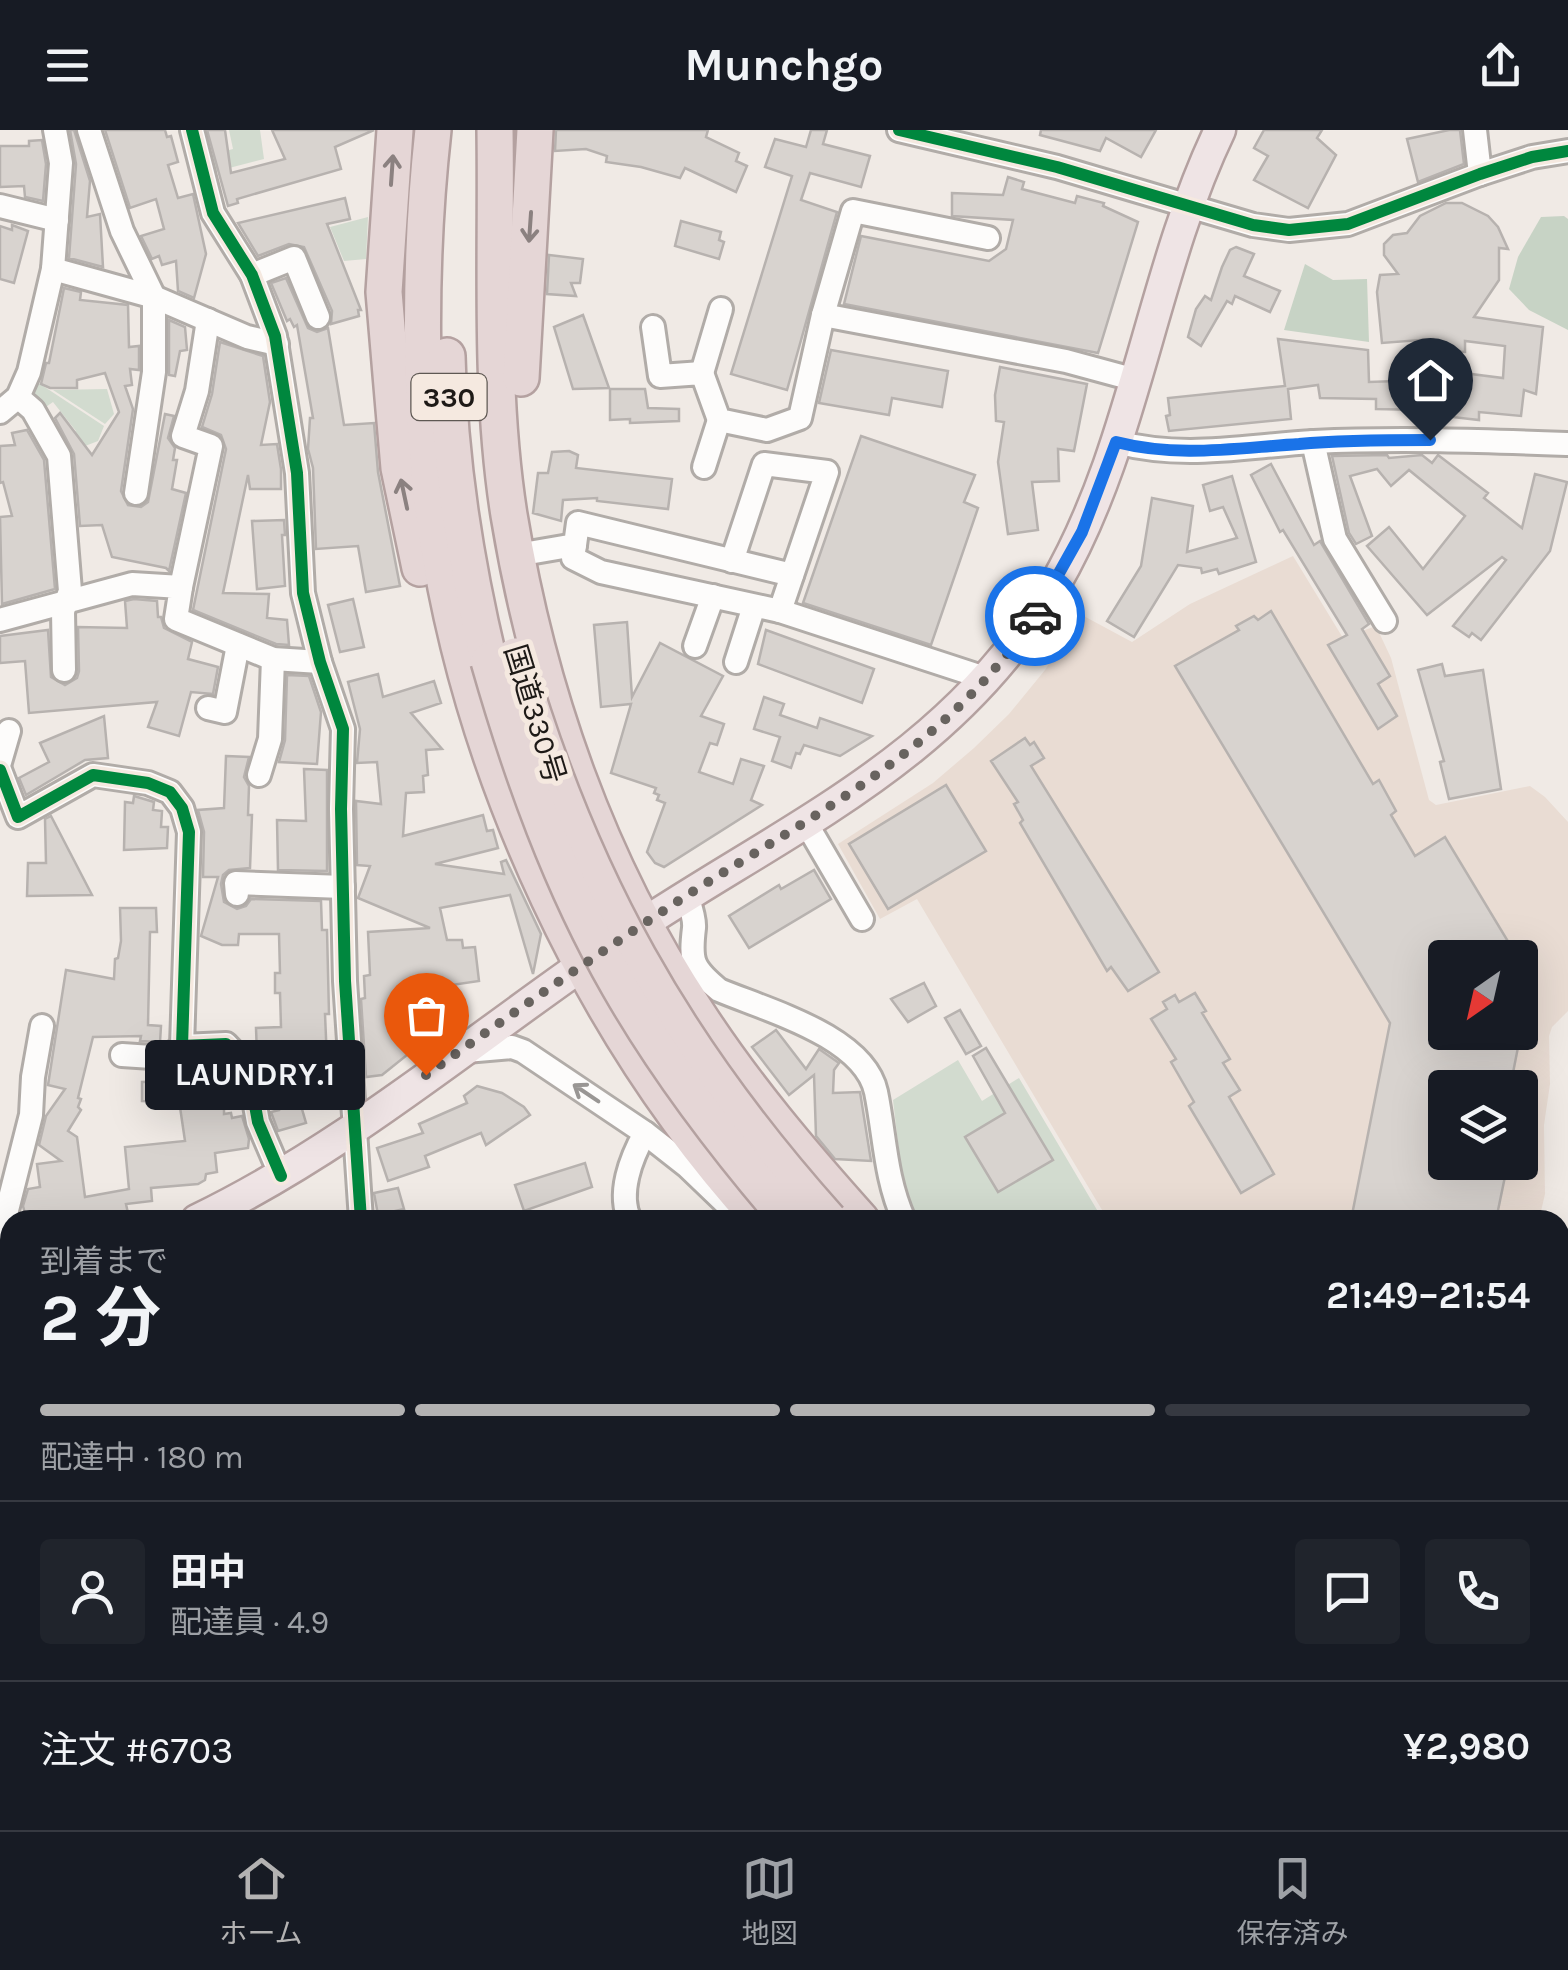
<!DOCTYPE html>
<html lang="ja">
<meta charset="utf-8">
<style>
:root{--surface:#171b24;--page:#20242c;--text:#f1f3f6;--muted:#9ea1a6;--line:#363941;--accent:#b3b2b2}
body{margin:0;font-family:Karla,"Noto Sans JP",sans-serif;background:var(--page);color:var(--text);height:100vh;display:flex;flex-direction:column;font-size:38px;white-space:nowrap}
*{box-sizing:border-box;margin:0}
p{font-size:32px;color:var(--muted)}
.icon{flex:none;width:55px;height:55px;fill:none;stroke:currentColor;stroke-width:2;stroke-linecap:round;stroke-linejoin:round}
.map{position:relative;flex:1;overflow:hidden}
.panel{position:absolute;left:0px;top:1080px;width:1570px;height:620px;display:flex;flex-direction:column;background:var(--surface);border-radius:30px 30px 0 0;box-shadow:0 10px 40px #0002}
.panel>*{flex:none}
.needle{width:65px;rotate:214deg}
.buttons{position:absolute;left:1428px;top:810px;display:grid;gap:20px}
.buttons a{display:grid;place-items:center;width:110px;height:110px;border-radius:10px;background:var(--surface);box-shadow:0 10px 40px #0002;font-size:50px}
.pin{position:absolute;display:grid;place-items:center;width:85px;height:85px;color:#fff;margin:-102px -42px;border-radius:50% 50% 50% 0;rotate:-45deg;box-shadow:0 0 10px #0007}
.pin .icon{rotate:45deg}
.courier{position:absolute;display:grid;place-items:center;width:100px;height:100px;margin:-50px;border:8px solid #1a73e8;border-radius:50%;background:#fff;color:#222;box-shadow:0 2px 12px #0007}
.bubble{position:absolute;height:70px;border-radius:10px;background:var(--surface);box-shadow:0 10px 40px #0002;font-size:32px;font-weight:700;line-height:70px;text-align:center}
.headline em{font-style:normal;font-weight:700}
.headline div{display:flex;flex-direction:column-reverse}
.headline{display:flex;align-items:center;justify-content:space-between;height:170px;padding:0 40px}
h1{font-size:65px;font-weight:700;line-height:75px}
.bar{display:grid;grid-template-columns:repeat(4,1fr);gap:15px 10px;align-content:center;height:120px;padding:0 40px}
.bar i{height:12px;border-radius:8px;background:var(--line)}
.bar .selected{background:var(--accent)}
.bar p{grid-column:span 4}
.line{display:flex;align-items:center;gap:25px;padding:0 40px;border-top:2px solid var(--line)}
.line div{flex:1}
.round{display:grid;place-items:center;flex:none;width:105px;height:105px;border-radius:10px;background:var(--page)}
header{display:flex;justify-content:space-between;align-items:center;height:130px;padding:0 40px;background:var(--surface);font-size:45px;font-weight:700}
.tabs{display:flex;justify-content:space-around;align-items:center;height:140px;border-top:2px solid var(--line);background:var(--surface);font-size:28px;color:var(--muted)}
.tabs a{display:grid;justify-items:center;gap:5px}
.tabs .selected{color:var(--accent)}
.map>svg:first-child{display:block}
</style>
<header><svg class="icon" aria-label="menu" viewBox="0 0 24 24"><path d="M4 6h16M4 12h16M4 18h16"/></svg>Munchgo<svg class="icon" aria-label="share" viewBox="0 0 24 24"><path d="M12 15V3M7 8l5-5 5 5M5 13v7h14v-7"/></svg></header>
<div class="map">
<svg width="1568" height="1700" viewBox="0 0 1568 1700">
<rect width="100%" height="100%" fill="#f0eae5"/>
<path fill="#e9dcd3" fill-rule="evenodd" d="M1293,426l50,82 33,-12 15,32 38,142 7,5 94,-19 15,11 23,25v189l-16,16 -3,9 1,48 -6,41 1,69 -6,26h-431l-191,-321 -37,20 -42,-75 95,-61 41,-35 35,-34 36,-44 35,-56 52,28 58,-38zM1445,828h75v74h-75zM1445,958h75v74h-75z"/>
<g fill="#d2dbcf">
<path d="M229,0h31l4,29 -54,14 -4,-17 27,-7z"/>
<path d="M368,87l-2,42 -22,2 -14,-34z"/>
<path d="M34,250l70,46 -6,15 -18,7 -6,-15 2,-2 -23,-29 -13,9 -13,-20z"/>
<path d="M107,259l7,25 -9,10 -52,-34z"/>
<path d="M958,930l24,41 37,-23 84,142h-185l-15,-34 -10,-86z"/>
</g>
<g fill="#c7d3c5">
<path d="M1564,86l4,3v111l-39,-20 -20,-21 9,-32 23,-40z"/>
<path d="M1305,134l28,16 34,-1 2,63 -85,-12z"/>
</g>
<g fill="#d8d3cf" stroke="#b7b2af" stroke-width="2.5">
<path d="M70,0h4l16,51 -3,36 13,-3 3,53 -34,-9 7,-94z"/>
<path d="M105,0h60l2,7 4,-1 7,26 -10,3 10,33 15,-4 13,60 -12,44 -16,-7 -2,-30 -14,4 -3,-9 -7,3 -11,-23 23,-7 -8,-30 -26,9z"/>
<path d="M207,0h18l6,43 54,-14 -13,-29h102l-39,17 6,22 -104,30 1,4 -10,3z"/>
<path d="M556,0h152l-2,7 33,16 -3,8 11,5 -11,26 -51,-24 -5,10 -39,-11 -35,-5 1,-6 -21,-7 -31,2z"/>
<path d="M811,0h16l-4,14 47,12 -9,31 -51,-14 -9,27 36,12 -50,178 -56,-16 61,-198 -27,-9 10,-28 31,8z"/>
<path d="M1041,0h115l-15,27 -35,-19 -6,13 -60,-16z"/>
<path d="M1264,0h58l-5,8 19,17 -28,53 -54,-28 14,-24 -14,-8z"/>
<path d="M1449,0h11l4,34 -46,18 -11,-43z"/>
<path d="M42,10l4,24 -3,37 -18,-4 -1,-11 -24,1v-41h29v-5z"/>
<path d="M1008,47l16,5 -2,7 53,14 2,-7 27,7 -1,3 35,16 -40,131 -254,-49 17,-68 128,25 17,-12 7,-29 -61,-4v-23l51,2z"/>
<path d="M345,68l5,21 -23,5 34,86h-3l1,6 -28,8 1,-13 -28,-64 -15,-3 -31,12 -20,-33z"/>
<path d="M1446,73h16l26,13 10,11 10,22 -9,-1v32l-25,37 69,10 -7,67 -12,-4 -3,26 -42,-4v8l-27,-3 1,-8 -31,-4 -1,5 -45,-1v-10l-56,-1 -2,-13 -30,4 3,30 -122,12 -3,-15 4,-1 -2,-17 117,-12 -7,-47 90,11 1,32 86,-3v-7l48,6 2,-32 -40,-5v11l-33,-2 1,-11 -51,4 -5,-51 3,-17 18,-1 -14,-19v-11l9,-9 14,-2 13,-17z"/>
<path d="M681,91l40,11 -2,8 5,2 -5,17 -44,-13z"/>
<path d="M12,95l16,6 -14,52 -14,-4v-53l12,4z"/>
<path d="M1236,117l18,7 -10,22 36,15 -10,21 -35,-16 -3,8 -5,-3 -26,45 -13,-9 8,-28 9,-13 6,4 11,-33 8,-17z"/>
<path d="M549,125l34,4 -3,24h-9l5,13 -29,-2z"/>
<path d="M286,148l22,50 9,4 11,-4 16,97 30,-2 4,49 22,114 -34,6 -8,-46 -42,3 -3,-81 -5,-19 2,-31h3l-16,-93 -3,2 -4,-8 -3,2 -16,-38z"/>
<path d="M64,158l17,4 -1,8 48,5 1,42 10,-1v24l-9,-1 2,16 -7,1 8,23 -12,82 7,14 13,2 7,-5 17,-88 9,2 -6,22 7,10 -2,12h4l-5,29 14,4 -17,78 -3,-3 -54,-11 -10,-32 -22,1 -6,-72 -19,-36 5,-5 32,42 27,-43 -14,-39 -28,7v8h-27l-9,-4 5,-21h3z"/>
<path d="M583,185l26,73 -36,1 -19,-62z"/>
<path d="M169,190l16,7 2,23 -7,1 -5,25 -6,-1z"/>
<path d="M220,212l43,14 7,46 -9,43 16,-1 4,25v20h-31l-2,-14 -25,118 46,1 -2,24 20,2 2,25 -13,-1 -83,-34 33,-161 -5,-14 -19,-8 10,-33z"/>
<path d="M831,220l117,21 -6,36 -50,-9 -3,17 -70,-12z"/>
<path d="M1000,237l87,17 -13,67 -16,-2 1,32 -27,1 6,48 -30,4 -10,-72 6,-40 -8,-1 -1,-26z"/>
<path d="M610,259h35l3,19 31,1v12l-49,2v-4l-20,1z"/>
<path d="M27,300l17,30 11,129 -53,15 -2,-87 12,-1 -9,-34 -3,1v-37l15,-1 -3,-12z"/>
<path d="M861,306l114,39 -11,27 14,6 -47,137 -128,-42z"/>
<path d="M569,321l9,4 -2,13 96,11 -4,30 -71,-8v-3l-34,2 -2,21 -28,-8 5,-40h10l4,-21z"/>
<path d="M1387,325l2,3 33,-3 10,8 6,-8 50,38 -4,5 38,30 13,-54 32,8 -17,69 -69,89 -9,-7 -3,4 -16,-11 53,-66 -4,-3 -75,58 -60,-69 22,-19 34,42 42,-53 -56,-46 -18,16 -14,-17 -27,7 22,60 -16,8 -7,-11 -17,-77z"/>
<path d="M1271,334l43,81 6,-4 49,83 -7,5 28,47 -12,8 19,32 -19,13 -50,-84 19,-10 -64,-105 -3,2 -29,-57z"/>
<path d="M1232,346l24,86 -37,12 -2,-5 -15,4 -1,-5 -23,-3 -44,72 -27,-16 34,-55 11,-68 41,8 -6,46 50,-14 -14,-31 -13,4 -7,-26z"/>
<path d="M284,390l1,15h-3l3,51 -28,3 -5,-68z"/>
<path d="M134,469l23,2 1,16h3l3,11 28,14 -4,17 30,8 -5,27 -22,-2 -12,44 -31,-9 9,-25 -128,11 -4,-52 -25,2v-27l48,-6 3,47 14,8 12,-7 2,-7 -1,-44 49,1 -2,-27z"/>
<path d="M353,469l11,48 -24,5 -12,-47z"/>
<path d="M1271,481l102,173 6,-4 17,31 -5,4 24,41 30,-19 73,121h-73v74h76l-11,56h-65v74h63l-12,58h-145l39,-197 -215,-357 64,-36 -3,-4 18,-10 4,4z"/>
<path d="M627,492l5,75 28,-54 63,33 -22,40 23,8 -7,21 -7,-2 -11,29 34,12 8,-25 23,7 -13,34 11,5 -98,62 -9,-4 -8,-11 18,-49 -8,-3 2,-5 -5,-2 2,-5 -45,-15 20,-69 -30,3 -7,-82z"/>
<path d="M766,500l108,39 -12,34 -104,-39z"/>
<path d="M1442,534l3,12 38,-6 18,119 -52,10 -9,-37 4,-1 -26,-91z"/>
<path d="M378,544l5,23 51,-16 7,22 -30,10 31,36 -16,1 2,25 -5,1 1,16 -18,1 -3,43 80,-21 4,16 6,-1 5,18 -63,16 69,10 -3,-12 5,-2 35,74 -8,40 -23,-79 -70,13 7,32h15l1,8 12,-1 4,34 -48,7v3l-36,2 6,42 11,-1v17l-30,24 -16,2 -5,-78 4,-1 -1,-22 6,-1 -2,-43 62,-4 -72,-30 12,-32 -13,-1 -1,-64 25,3 -4,-42 -20,1 3,-34 -12,-47z"/>
<path d="M287,545l22,1 12,36 -4,52 -38,-2 6,-22z"/>
<path d="M764,567l20,7 -4,11 37,13 3,-10 52,18 -32,20 -36,-11 -4,9 -4,-1 -5,15 -19,-7 8,-24 -26,-8z"/>
<path d="M104,586l4,42 -23,2 -59,35 -7,-17 30,-16 -9,-19z"/>
<path d="M1025,608l5,7 4,-3 10,16 -13,8 128,206 -31,19 -17,-24 -4,4 -87,-148 3,-3 -9,-16 4,-2 -27,-41z"/>
<path d="M226,626l23,1 -5,20 5,9 -1,29h4l-2,53 -21,2 -6,5 -2,9 3,18 13,7 9,-3 5,-7 70,2 1,29h5l2,84h-4l2,47 7,-1 1,3 -1,43 -32,3 4,14 -28,8 -7,-19 8,-2 -9,-53 -13,-2 -1,-27 25,-1 -1,-34h-5v-20h5l-1,-39h-40l-1,11h-16l-21,-9 17,-59h-15l1,-45 -6,-22 26,-2z"/>
<path d="M304,639l23,1v101l-49,-1 -1,-50 29,1z"/>
<path d="M946,655l40,66 -98,58 -39,-65z"/>
<path d="M134,666l20,6 -1,8 9,1 -1,16h7l-1,21 -43,2 1,-48 8,1z"/>
<path d="M51,686l41,79 -65,1 1,-33h18l-1,-44z"/>
<path d="M814,740l17,29 -82,49 -20,-32 50,-31 2,4z"/>
<path d="M120,778h36l1,24h-7l-2,93 13,1 -1,16 -20,-1 1,-5 -48,1 -15,61 3,1 -3,8 3,3 -13,21 9,6 8,60 44,-8 -4,-42 60,-6 -5,-34h-11v-5l-27,-1v-19l56,-2v-20l22,-1 4,4v51l7,-1 1,5 10,-2 7,23 -1,9 -33,5 2,19 -11,2 -1,6 -7,4 -47,4 1,13 -26,3 3,14 -61,2 -1,-7 -41,5 -3,-12 5,-17 12,-2 -3,-23 24,-3 -22,-16 7,-29 19,-27 -17,-4 18,-115 48,9 1,-20 3,-1 3,-17z"/>
<path d="M924,853l12,23 -28,16 -17,-23z"/>
<path d="M1195,863l11,18 -4,2 28,46 -7,4 17,27 -11,7 45,77 -33,19 -52,-87 5,-4 -23,-40 5,-3 -25,-40 16,-10 -4,-7 12,-7 4,7z"/>
<path d="M960,880l21,36 -15,8 -21,-36z"/>
<path d="M776,900l30,39 13,-20 20,14 -5,7 -1,23 27,-1 11,69 -36,-2 -19,-23 -2,-61 -25,20 -37,-48z"/>
<path d="M986,918l67,112 -55,32 -33,-55 40,-24 -32,-57z"/>
<path d="M477,956l25,7 22,14 6,8 -44,30 -5,-12 -56,23 4,11 -41,14 -11,-33 46,-15 -4,-9 48,-21 -3,-7z"/>
<path d="M585,1033l7,24 -68,24 -9,-26z"/>
<path d="M398,1058l6,21 -26,6 -4,-22z"/>
</g>
<g fill="none" stroke-linecap="round" stroke-linejoin="round">
<g stroke="#b1aca8" stroke-width="28">
<g id="minor">
<path d="M89,0l33,101 32,66v75l-18,121"/>
<path d="M192,0l21,83 39,62 23,61 22,137 6,120 17,69 23,67 -2,80 4,172 16,239"/>
<path d="M899,0l158,37 196,58 36,5 59,-6 132,-50 52,-17 36,-6"/>
<path d="M1475,0l5,44"/>
<path d="M0,76l57,14"/>
<path d="M53,139l101,28 93,40 30,7"/>
<path d="M252,145l42,-17 24,59"/>
<path d="M823,185l30,-104 135,27"/>
<path d="M653,197l7,49 42,-3 17,47 48,10 33,-12 23,-103 243,46 70,19"/>
<path d="M702,243l19,-64"/>
<path d="M18,267l15,13 26,46 11,135 -7,20 1,59"/>
<path d="M0,282l18,-15 11,-25 24,-103 8,-106 -6,-33"/>
<path d="M1116,312c70,18 128,4 198,0 85,-4 169,-1 254,2"/>
<path d="M1313,312l22,97 50,82"/>
<path d="M704,337l15,-47"/>
<path d="M575,415l-2,13 28,14 179,39 208,68"/>
<path d="M517,425l58,-10 3,-22 214,52"/>
<path d="M732,431l32,-97 63,8 -47,139"/>
<path d="M181,457l30,-141 -28,-10 14,-45 11,-71"/>
<path d="M0,490l132,-36 49,3 -5,32 97,40 47,3"/>
<path d="M695,516l18,-50"/>
<path d="M736,532l18,-56"/>
<path d="M208,578l17,4 13,-67"/>
<path d="M0,632l9,-31"/>
<path d="M0,640l18,47 75,-42 55,8 22,9 12,16 7,24 -7,214 44,-2 22,23 10,55 23,54"/>
<path d="M259,645l11,-36 3,-80"/>
<path d="M806,693l56,96"/>
<path d="M237,764l-1,-11 107,4"/>
<path d="M687,766c3,9 8,22 7,32 -4,33 -2,40 25,62 47,20 145,46 157,102 9,44 9,86 28,128"/>
<path d="M466,921l46,-4 11,4 122,82 42,33 50,48"/>
<path d="M122,925l45,3 15,-12"/>
<path d="M630,1090c-13,-26 1,-62 15,-87"/>
<path d="M10,1194l-3,-12v-102l24,-95 2,-38 9,-51"/>
<path d="M1560,1525l8,19"/>
<path d="M90,1690l2,10"/>
<path d="M626,1690l2,10"/>
<path d="M794,1690l14,10"/>
<path d="M1129,1690l7,10"/>
<path d="M285,1700l4,-10"/>
<path d="M734,1700l7,-10"/>
</g>
</g>
<g stroke="#b4a1a0" stroke-width="35">
<g id="major">
<path d="M197,1090c151,-73 279,-183 417,-277 162,-111 336,-179 440,-357 82,-141 96,-310 166,-456"/>
<path d="M0,1185l10,-5"/>
</g>
</g>
<g stroke="#b4a1a0" stroke-width="40">
<g id="highway">
<path d="M395,0l-11,162 15,176 21,100"/>
<path d="M433,0c-14,126 -15,275 3,400 37,248 156,505 325,690"/>
<path d="M495,0c2,127 -6,259 14,385 29,176 89,349 188,498 48,74 105,141 164,207"/>
<path d="M447,226c2,103 18,205 42,305"/>
<path d="M521,248l14,-248"/>
<path d="M1331,1690l10,10"/>
<path d="M1373,1690l9,10"/>
</g>
</g>
<use href="#minor" stroke="#fdfcfb" stroke-width="22"/>
<use href="#major" stroke="#efe4e5" stroke-width="30"/>
<use href="#highway" stroke="#e5d6d6" stroke-width="35"/>
<g stroke="#b4a1a0" stroke-width="40" stroke-linecap="butt">
<g id="highway-bridge">
<path d="M515,526c65,223 159,391 314,564"/>
<path d="M489,531c32,112 72,224 130,325 48,84 107,161 170,234"/>
</g>
</g>
<use href="#highway-bridge" stroke="#e5d6d6" stroke-width="35"/>
<g stroke="#f5e9e0" stroke-width="19">
<g id="cycleway">
<path d="M192,0l21,83 39,62 23,61 22,137 6,120 17,69 23,67 -2,80 4,172 16,239"/>
<path d="M899,0l158,37 196,58 36,5 59,-6 132,-50 52,-17 36,-6"/>
<path d="M0,640l18,47 75,-42 55,8 22,9 12,16 7,24 -7,214 44,-2 22,23 10,55 23,54"/>
</g>
</g>
<use href="#cycleway" stroke="#00873e" stroke-width="12"/>
</g>
<defs><path id="oneway-shaft" d="M-6 0H5M1.5-3L5.5 0L1.5 3" fill="none" stroke-width="1.6" stroke-linecap="round" stroke-linejoin="round" transform="scale(2.5)"/></defs>
<g stroke="#8b8180">
<use href="#oneway-shaft" transform="translate(392 40) rotate(-86)"/>
<use href="#oneway-shaft" transform="translate(530 97) rotate(94)"/>
<use href="#oneway-shaft" transform="translate(404 364) rotate(-102)"/>
</g>
<use stroke="#999694" href="#oneway-shaft" transform="translate(586 963) rotate(-146)"/>
<g fill="none" stroke-linecap="round" stroke-linejoin="round">
<path stroke="#68635f" stroke-width="10" stroke-dasharray="0 18" d="M426,945c87,-62 174,-123 263,-181 129,-82 258,-146 346,-278"/>
<path stroke="#1a73e8" stroke-width="12" d="M1035,486l47,-84 34,-90c63,16 119,6 183,2 44,-4 88,-4 131,-4"/>
</g>
<g text-anchor="middle" dominant-baseline="central" stroke-width="10" stroke-linejoin="round" paint-order="stroke">
<rect fill="#f5e9e0" stroke="#5e5853" stroke-width="2.5" x="411.5" y="244" width="75" height="46" rx="8"/>
<g font-size="28" font-weight="bold" fill="#1e1a17">
<text x="449" y="267">330</text>
</g>
<g font-size="30" fill="#1e1a17" stroke="#f5e9e0">
<text transform="translate(535 584) rotate(73)">国道330号</text>
</g>
</g>
</svg>
<div class="buttons">
<a><svg class="needle" viewBox="-14 -14 28 28"><path d="M0-13l5 13h-10z" fill="#e53935"/><path d="M0 13l5-13h-10z" fill="#9ea1a6"/></svg></a>
<a><svg class="icon" aria-label="layers" viewBox="0 0 24 24"><path d="M12 4l9 5-9 5-9-5zM3 14l9 5 9-5"/></svg></a>
</div>
<div class="pin" style="left:426px;top:945px;background:#ea580c"><svg class="icon" aria-label="bag" viewBox="0 0 24 24"><path d="M5 8h14l-1 12H6zM9 8a3 3 0 0 1 6 0"/></svg></div>
<div class="pin" style="left:1430px;top:310px;background:#1f2937"><svg class="icon" aria-label="home" viewBox="0 0 24 24"><path d="M3 11l9-7 9 7M6 9v11h12V9"/></svg></div>
<div class="courier" style="left:1035px;top:486px"><svg class="icon" aria-label="car" viewBox="0 0 24 24"><path d="M5 17H2v-5l4-1 3-4h7l3 4 3 1v5h-3M9 17h6M6 11h13"/><circle cx="7" cy="17" r="2"/><circle cx="17" cy="17" r="2"/></svg></div>
<div class="bubble" style="left:145px;top:910px;width:220px">LAUNDRY.1</div>
<section class="panel">
<div class="headline"><div><h1>2 分</h1><p>到着まで</p></div><em>21:49–21:54</em></div>
<div class="bar"><i class="selected"></i><i class="selected"></i><i class="selected"></i><i></i><p>配達中 · 180 m</p></div>
<div class="line" style="height:180px"><a class="round"><svg class="icon" aria-label="person" viewBox="0 0 24 24"><circle cx="12" cy="8" r="4"/><path d="M4 21q1-7 8-7t8 7"/></svg></a><div><b>田中</b><p>配達員 · 4.9</p></div><a class="round"><svg class="icon" aria-label="chat" viewBox="0 0 24 24"><path d="M4 5h16v11H9l-5 4z"/></svg></a><a class="round"><svg class="icon" aria-label="phone" viewBox="0 0 24 24"><path d="M5 4h4l2 5-3 2q2 4 5 5l2-3 5 2v4C11 20 4 13 5 4z"/></svg></a></div>
<div class="line" style="height:130px"><div>注文 #6703</div><b>¥2,980</b></div>
</section>
</div>
<nav class="tabs">
<a class="selected"><svg class="icon" aria-label="home" viewBox="0 0 24 24"><path d="M3 11l9-7 9 7M6 9v11h12V9"/></svg>ホーム</a>
<a><svg class="icon" aria-label="map" viewBox="0 0 24 24"><path d="M3 6l6-2 6 2 6-2v14l-6 2-6-2-6 2zM9 4v14M15 6v14"/></svg>地図</a>
<a><svg class="icon" aria-label="saved" viewBox="0 0 24 24"><path d="M7 4h10v16l-5-4-5 4z"/></svg>保存済み</a>
</nav>
